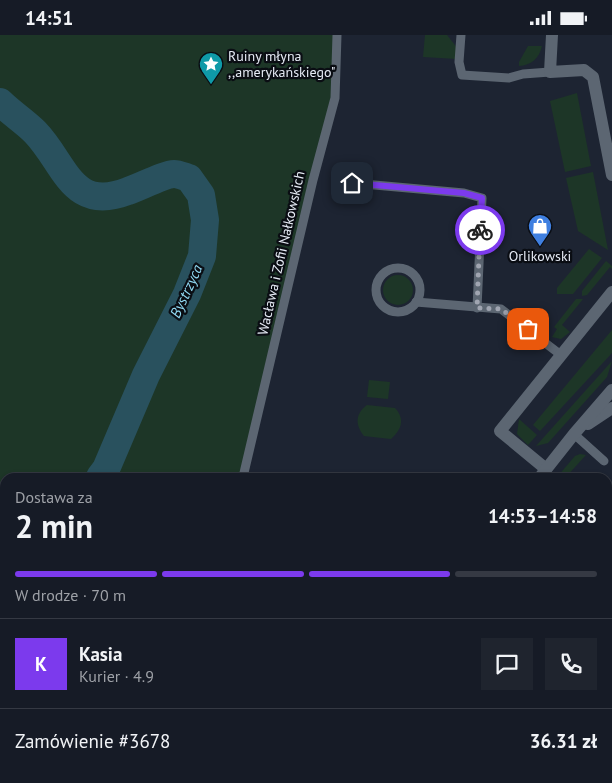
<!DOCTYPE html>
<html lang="pl">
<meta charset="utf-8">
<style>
:root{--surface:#161b26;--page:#1f242e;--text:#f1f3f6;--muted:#9ea1a7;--line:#353943;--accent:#7c3aed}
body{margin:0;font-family:"PT Sans",sans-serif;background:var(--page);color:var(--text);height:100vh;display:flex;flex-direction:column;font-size:19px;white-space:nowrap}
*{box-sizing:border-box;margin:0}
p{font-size:16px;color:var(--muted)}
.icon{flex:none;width:28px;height:28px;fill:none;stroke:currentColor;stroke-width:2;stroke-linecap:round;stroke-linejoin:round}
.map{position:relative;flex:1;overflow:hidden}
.panel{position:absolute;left:0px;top:438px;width:612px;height:311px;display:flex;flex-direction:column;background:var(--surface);border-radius:15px 15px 0 0;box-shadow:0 1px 4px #0004,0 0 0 1px var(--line)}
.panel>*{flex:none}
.pin{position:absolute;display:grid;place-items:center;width:42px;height:42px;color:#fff;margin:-21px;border-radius:10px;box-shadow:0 2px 8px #0006}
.courier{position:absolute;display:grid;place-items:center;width:50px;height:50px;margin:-25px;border:4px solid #7c3aed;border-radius:50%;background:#fff;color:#222;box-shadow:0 1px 6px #0007}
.headline em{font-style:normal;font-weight:600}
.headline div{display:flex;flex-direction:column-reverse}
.headline{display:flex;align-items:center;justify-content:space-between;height:85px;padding:0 15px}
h1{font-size:32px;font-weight:600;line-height:38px}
.bar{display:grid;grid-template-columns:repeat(4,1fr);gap:8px 5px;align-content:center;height:60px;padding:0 15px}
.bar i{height:6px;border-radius:4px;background:var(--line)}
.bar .current{background:var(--accent)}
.bar p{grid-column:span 4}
.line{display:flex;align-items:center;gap:12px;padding:0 15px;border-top:1px solid var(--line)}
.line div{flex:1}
.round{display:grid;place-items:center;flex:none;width:52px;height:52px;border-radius:0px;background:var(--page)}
.status{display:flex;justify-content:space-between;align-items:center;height:35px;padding:0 25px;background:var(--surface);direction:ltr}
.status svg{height:14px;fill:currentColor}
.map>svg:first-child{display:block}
</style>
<div class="status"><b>14:51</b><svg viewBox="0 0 49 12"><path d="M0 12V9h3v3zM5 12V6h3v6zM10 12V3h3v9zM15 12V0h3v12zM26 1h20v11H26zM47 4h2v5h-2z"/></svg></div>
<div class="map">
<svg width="612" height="748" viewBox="0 0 612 748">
<rect width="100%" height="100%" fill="#1d2432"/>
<g fill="#1d3627">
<path d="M0,0h337l-2,63 -91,379h-239v276l-5,8z"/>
<path d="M425,0h22l11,14 -1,10 -34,-2z"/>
<path d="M528,11h14c-3,13 -11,19 -23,20v-4z"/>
<path d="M577,58l14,73 -26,6 -15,-71z"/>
<path d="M593,137l15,78 -30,-19 -12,-53z"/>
<path d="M589,214l13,9 -29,36h-16v-6z"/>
<path d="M606,226l6,5v3l-2,-2 -23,28 -5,1v-5z"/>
<circle cx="398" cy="255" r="15"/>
<path d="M576,264h7l-21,26 8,7 -9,7 -9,-2 5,-8 -3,-2z"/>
<path d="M612,295v23l-72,78 -7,-6z"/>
<path d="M612,326l-5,16 -59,66 -12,3z"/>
<path d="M369,345l21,2 -2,17 -21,-2z"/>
<path d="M367,370l28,3c10,11 7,21 -4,31l-27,-3c-9,-11 -9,-22 3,-31z"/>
<path d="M519,384l18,16 -9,10 -11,-11z"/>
<path d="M580,419l6,1 -20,22h-9l18,-21z"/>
<path d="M608,662l4,5v81h-28l-2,-4h26z"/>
<rect x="322" y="744" width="49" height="4"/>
<path d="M377,744h200l2,4h-203z"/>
</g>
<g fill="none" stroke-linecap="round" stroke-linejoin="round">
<g stroke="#29515e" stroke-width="28">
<path d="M0,67c11,11 24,19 35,30 31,32 36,81 93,59 10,-3 37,-17 46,-17 5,0 11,3 15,4l12,17 4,25 -3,36 -15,38 -41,81 -40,94 -6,8"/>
<path d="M0,620l5,-12"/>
</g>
<g stroke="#5c6672" stroke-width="9">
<path d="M461,0l-2,27 3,13 47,3 14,-4 27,-2"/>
<path d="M352,148l112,10 18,5 -5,110"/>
<circle cx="398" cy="255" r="22"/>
<path d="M416,267l85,7 60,46"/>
<path d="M574,399l30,27"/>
<path d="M243,442l70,-297 22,-82 2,-63"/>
<path d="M136,744l2,4"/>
<path d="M177,744l8,2 26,-2 22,2"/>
</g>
<g stroke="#5c6672" stroke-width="12">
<path d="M552,0l-2,37 34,-2 9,7 19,98"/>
<path d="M546,434l-46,-38 112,-139"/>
<path d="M291,744l1,4"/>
</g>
<g stroke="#5c6672" stroke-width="12">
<path d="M588,389l24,-16"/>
<path d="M540,442l34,-43 38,-44"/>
<path d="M183,748l4,-4"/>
<path d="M230,748l7,-4"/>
</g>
</g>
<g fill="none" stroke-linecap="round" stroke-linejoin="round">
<path stroke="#a0a5b1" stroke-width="5" stroke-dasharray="0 9" d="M480,195l-3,78 24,1 27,20"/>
<path stroke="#7c3aed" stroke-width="6" d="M352,148l112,10 18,5 -2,32"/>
</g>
<defs>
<g id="sight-pin" transform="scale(1.25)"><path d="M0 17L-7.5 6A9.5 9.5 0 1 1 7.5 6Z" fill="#0f9aa8" stroke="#0a0d13"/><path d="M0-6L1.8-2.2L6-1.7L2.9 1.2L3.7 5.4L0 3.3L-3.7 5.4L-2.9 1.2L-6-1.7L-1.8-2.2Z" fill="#fff"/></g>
<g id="shop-pin" transform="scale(1.25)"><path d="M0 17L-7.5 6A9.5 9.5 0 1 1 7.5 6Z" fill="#3f7fe0" stroke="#0a0d13"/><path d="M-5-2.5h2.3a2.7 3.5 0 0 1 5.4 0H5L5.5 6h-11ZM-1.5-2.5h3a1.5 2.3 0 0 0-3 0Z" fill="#fff"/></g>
</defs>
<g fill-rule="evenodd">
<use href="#sight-pin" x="211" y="29"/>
<use href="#shop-pin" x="540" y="191"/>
</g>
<g text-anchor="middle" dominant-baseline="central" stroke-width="4.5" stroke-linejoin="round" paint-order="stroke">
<g font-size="14" fill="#e6ebf5" stroke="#0a0d13" text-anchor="start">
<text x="228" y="21">Ruiny młyna<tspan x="228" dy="16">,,amerykańskiego"</tspan></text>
<text x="540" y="221" text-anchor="middle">Orlikowski</text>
</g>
<g font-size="14" fill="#e6ebf5" stroke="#0a0d13">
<text transform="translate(281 218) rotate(-77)">Wacława i Zofii Nałkowskich</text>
</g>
<g font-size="15" font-style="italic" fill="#8fd7f0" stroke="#0a0d13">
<text transform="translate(186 256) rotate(-65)">Bystrzyca</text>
</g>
</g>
</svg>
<div class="pin" style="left:528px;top:294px;background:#ea580c"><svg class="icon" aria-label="bag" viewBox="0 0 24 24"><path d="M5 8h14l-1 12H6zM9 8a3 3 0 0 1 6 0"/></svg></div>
<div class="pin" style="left:352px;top:148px;background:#1f2937"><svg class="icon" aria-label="home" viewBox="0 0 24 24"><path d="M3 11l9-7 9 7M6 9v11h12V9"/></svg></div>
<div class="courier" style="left:480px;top:195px"><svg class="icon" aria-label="bike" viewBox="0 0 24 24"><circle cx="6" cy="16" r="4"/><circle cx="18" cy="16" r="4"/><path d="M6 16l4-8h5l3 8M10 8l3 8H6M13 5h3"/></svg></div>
<section class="panel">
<div class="headline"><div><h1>2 min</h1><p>Dostawa za</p></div><em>14:53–14:58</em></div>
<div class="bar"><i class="current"></i><i class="current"></i><i class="current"></i><i></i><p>W drodze · 70 m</p></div>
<div class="line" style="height:90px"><b class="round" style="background:var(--accent);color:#fff">K</b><div><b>Kasia</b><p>Kurier · 4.9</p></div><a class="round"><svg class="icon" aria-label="chat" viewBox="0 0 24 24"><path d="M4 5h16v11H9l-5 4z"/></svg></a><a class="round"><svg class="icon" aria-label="phone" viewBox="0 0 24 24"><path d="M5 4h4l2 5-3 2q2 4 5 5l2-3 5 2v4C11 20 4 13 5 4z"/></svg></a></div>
<div class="line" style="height:65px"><div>Zamówienie #3678</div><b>36.31 zł</b></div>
</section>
</div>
